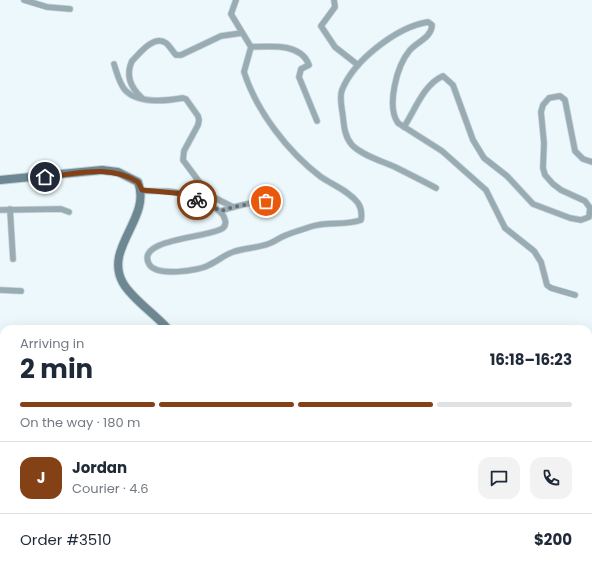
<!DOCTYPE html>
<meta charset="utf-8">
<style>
:root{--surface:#fff;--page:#f2f2f3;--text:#1f2937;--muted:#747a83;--line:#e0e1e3;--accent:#854116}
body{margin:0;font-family:Poppins,sans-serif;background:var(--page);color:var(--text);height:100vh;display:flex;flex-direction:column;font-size:15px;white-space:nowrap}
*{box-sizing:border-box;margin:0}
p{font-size:13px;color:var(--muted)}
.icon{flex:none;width:22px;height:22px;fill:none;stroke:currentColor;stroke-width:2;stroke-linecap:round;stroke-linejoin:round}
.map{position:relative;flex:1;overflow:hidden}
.panel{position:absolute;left:0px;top:325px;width:592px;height:248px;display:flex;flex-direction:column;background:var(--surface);border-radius:12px 12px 0 0;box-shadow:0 4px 16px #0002}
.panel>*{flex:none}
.pin{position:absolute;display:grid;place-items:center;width:34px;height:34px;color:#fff;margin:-17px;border:2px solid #fff;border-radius:50%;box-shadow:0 1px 4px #0007}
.courier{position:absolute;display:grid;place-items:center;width:40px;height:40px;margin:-20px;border:3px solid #854116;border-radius:50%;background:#fff;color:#222;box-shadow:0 1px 5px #0007}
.overview em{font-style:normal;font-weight:700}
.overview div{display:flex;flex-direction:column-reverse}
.overview{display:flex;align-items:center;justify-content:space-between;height:68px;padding:0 20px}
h1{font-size:26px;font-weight:700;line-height:30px}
.bar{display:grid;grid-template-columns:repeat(4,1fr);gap:6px 4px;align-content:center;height:48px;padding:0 20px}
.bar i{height:5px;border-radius:3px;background:var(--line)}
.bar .active{background:var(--accent)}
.bar p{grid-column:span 4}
.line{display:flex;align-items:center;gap:10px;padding:0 20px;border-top:1px solid var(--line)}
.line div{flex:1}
.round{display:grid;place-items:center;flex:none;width:42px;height:42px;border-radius:12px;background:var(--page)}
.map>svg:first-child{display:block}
</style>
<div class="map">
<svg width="592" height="573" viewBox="0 0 592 573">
<rect width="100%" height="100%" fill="#ecf8fc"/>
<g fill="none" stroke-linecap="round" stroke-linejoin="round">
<g stroke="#c6d2d6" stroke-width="7">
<g id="street">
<path d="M24,0l23,7 23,2"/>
<path d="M334,0l1,7 -14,19 14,21 23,18"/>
<path d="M251,47c20,-1 50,-4 58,18l-8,4 -2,8 18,44"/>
<path d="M114,64c3,9 5,19 11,26 13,14 41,11 58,8l3,1 12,17 1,4 -1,5 -14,26 -1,9 26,35 24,12"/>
<path d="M142,98c-11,-10 -17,-22 -10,-37 7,-7 22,-27 34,-18 4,3 6,8 10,12h5l40,-19 21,-3"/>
<path d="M404,127c11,-17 20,-43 39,-51l10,9 20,55 11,18 23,18 26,28 37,14 11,2 8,-3 1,-9 -5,-7 -24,-11 -8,-6 -8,-9 -2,-7 1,-25 -3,-31 2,-7 6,-7 11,-2 5,4 10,51 8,8 9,3"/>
<path d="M436,188c-13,-7 -27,-14 -41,-21 -13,-6 -32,-11 -43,-22 -7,-8 -8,-18 -9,-28 -1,-9 -4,-19 -1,-27 12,-30 55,-63 86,-68l4,3c0,12 -15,17 -22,25 -13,15 -24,56 -12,73l44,28 44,39 19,38 29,23 7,11 6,23 4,3 24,7"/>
<path d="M142,191c14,0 31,-1 45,4 10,3 37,14 38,25 1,3 0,6 -2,8 -12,10 -88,10 -74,36 7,13 50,7 60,1 9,-4 15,-10 24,-13 11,-4 24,-4 35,-8 6,-2 11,-6 16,-8 9,-4 20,-7 29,-10 15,-5 32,0 48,-6 1,-6 1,-11 -3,-17 -9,-12 -25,-18 -37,-26 -33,-25 -64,-65 -77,-105l7,-25 -20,-33 5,-14"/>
<path d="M10,209l3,50"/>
<path d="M0,210l61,-1 8,3"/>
<path d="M221,211c19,-7 39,-9 58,-14"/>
<path d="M0,290l21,1"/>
<path d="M0,404h4"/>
<path d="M0,474l4,-1"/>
<path d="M588,517l4,-4"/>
<path d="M588,543l4,-1"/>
<path d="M588,552l4,5"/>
<path d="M93,569l3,4"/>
<path d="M525,569l3,4"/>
<path d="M581,569l2,4"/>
<path d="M24,573v-4"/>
<path d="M55,573v-4"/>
<path d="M250,573l1,-4"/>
<path d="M317,573l2,-4"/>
<path d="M366,573l4,-4"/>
<path d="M397,573l1,-4"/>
<path d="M494,573l8,-4"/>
</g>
</g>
<g stroke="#c6d2d6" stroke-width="10">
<path id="secondary" d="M0,180l102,-10 16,2 20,10c14,36 -35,66 -15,101 9,16 32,31 45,46"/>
</g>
<g stroke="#c6d2d6" stroke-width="10">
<path id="primary" d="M86,569v4"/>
</g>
<use href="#street" stroke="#9aacb3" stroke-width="5.5"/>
<use href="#secondary" stroke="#6d8892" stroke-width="8"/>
<use href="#primary" stroke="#4d6f7b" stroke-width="9"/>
</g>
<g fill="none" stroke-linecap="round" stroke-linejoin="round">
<path stroke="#646f73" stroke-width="4" stroke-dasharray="0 7.2" d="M197,200l24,11 12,-4 33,-6"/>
<path stroke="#854116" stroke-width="5" d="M45,177c32,-3 64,-13 93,5l4,8 44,4 11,6"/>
</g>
</svg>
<div class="pin" style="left:266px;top:201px;background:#ea580c"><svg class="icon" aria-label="bag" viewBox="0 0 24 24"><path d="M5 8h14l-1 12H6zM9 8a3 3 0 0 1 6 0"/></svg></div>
<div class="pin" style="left:45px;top:177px;background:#1f2937"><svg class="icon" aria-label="home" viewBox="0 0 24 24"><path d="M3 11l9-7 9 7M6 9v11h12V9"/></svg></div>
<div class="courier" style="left:197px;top:200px"><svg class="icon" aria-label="bike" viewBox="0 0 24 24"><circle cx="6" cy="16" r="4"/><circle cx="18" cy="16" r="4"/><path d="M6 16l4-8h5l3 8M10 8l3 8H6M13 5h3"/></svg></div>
<section class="panel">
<div class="overview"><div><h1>2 min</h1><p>Arriving in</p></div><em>16:18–16:23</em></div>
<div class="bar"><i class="active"></i><i class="active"></i><i class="active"></i><i></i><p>On the way · 180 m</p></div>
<div class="line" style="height:72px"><b class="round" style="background:var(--accent);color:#fff">J</b><div><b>Jordan</b><p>Courier · 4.6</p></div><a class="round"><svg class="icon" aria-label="chat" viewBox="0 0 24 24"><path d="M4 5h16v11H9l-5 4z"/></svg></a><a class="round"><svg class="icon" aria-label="phone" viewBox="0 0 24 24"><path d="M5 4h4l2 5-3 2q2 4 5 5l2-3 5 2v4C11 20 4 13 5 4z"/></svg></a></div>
<div class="line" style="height:52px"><div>Order #3510</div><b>$200</b></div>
</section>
</div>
